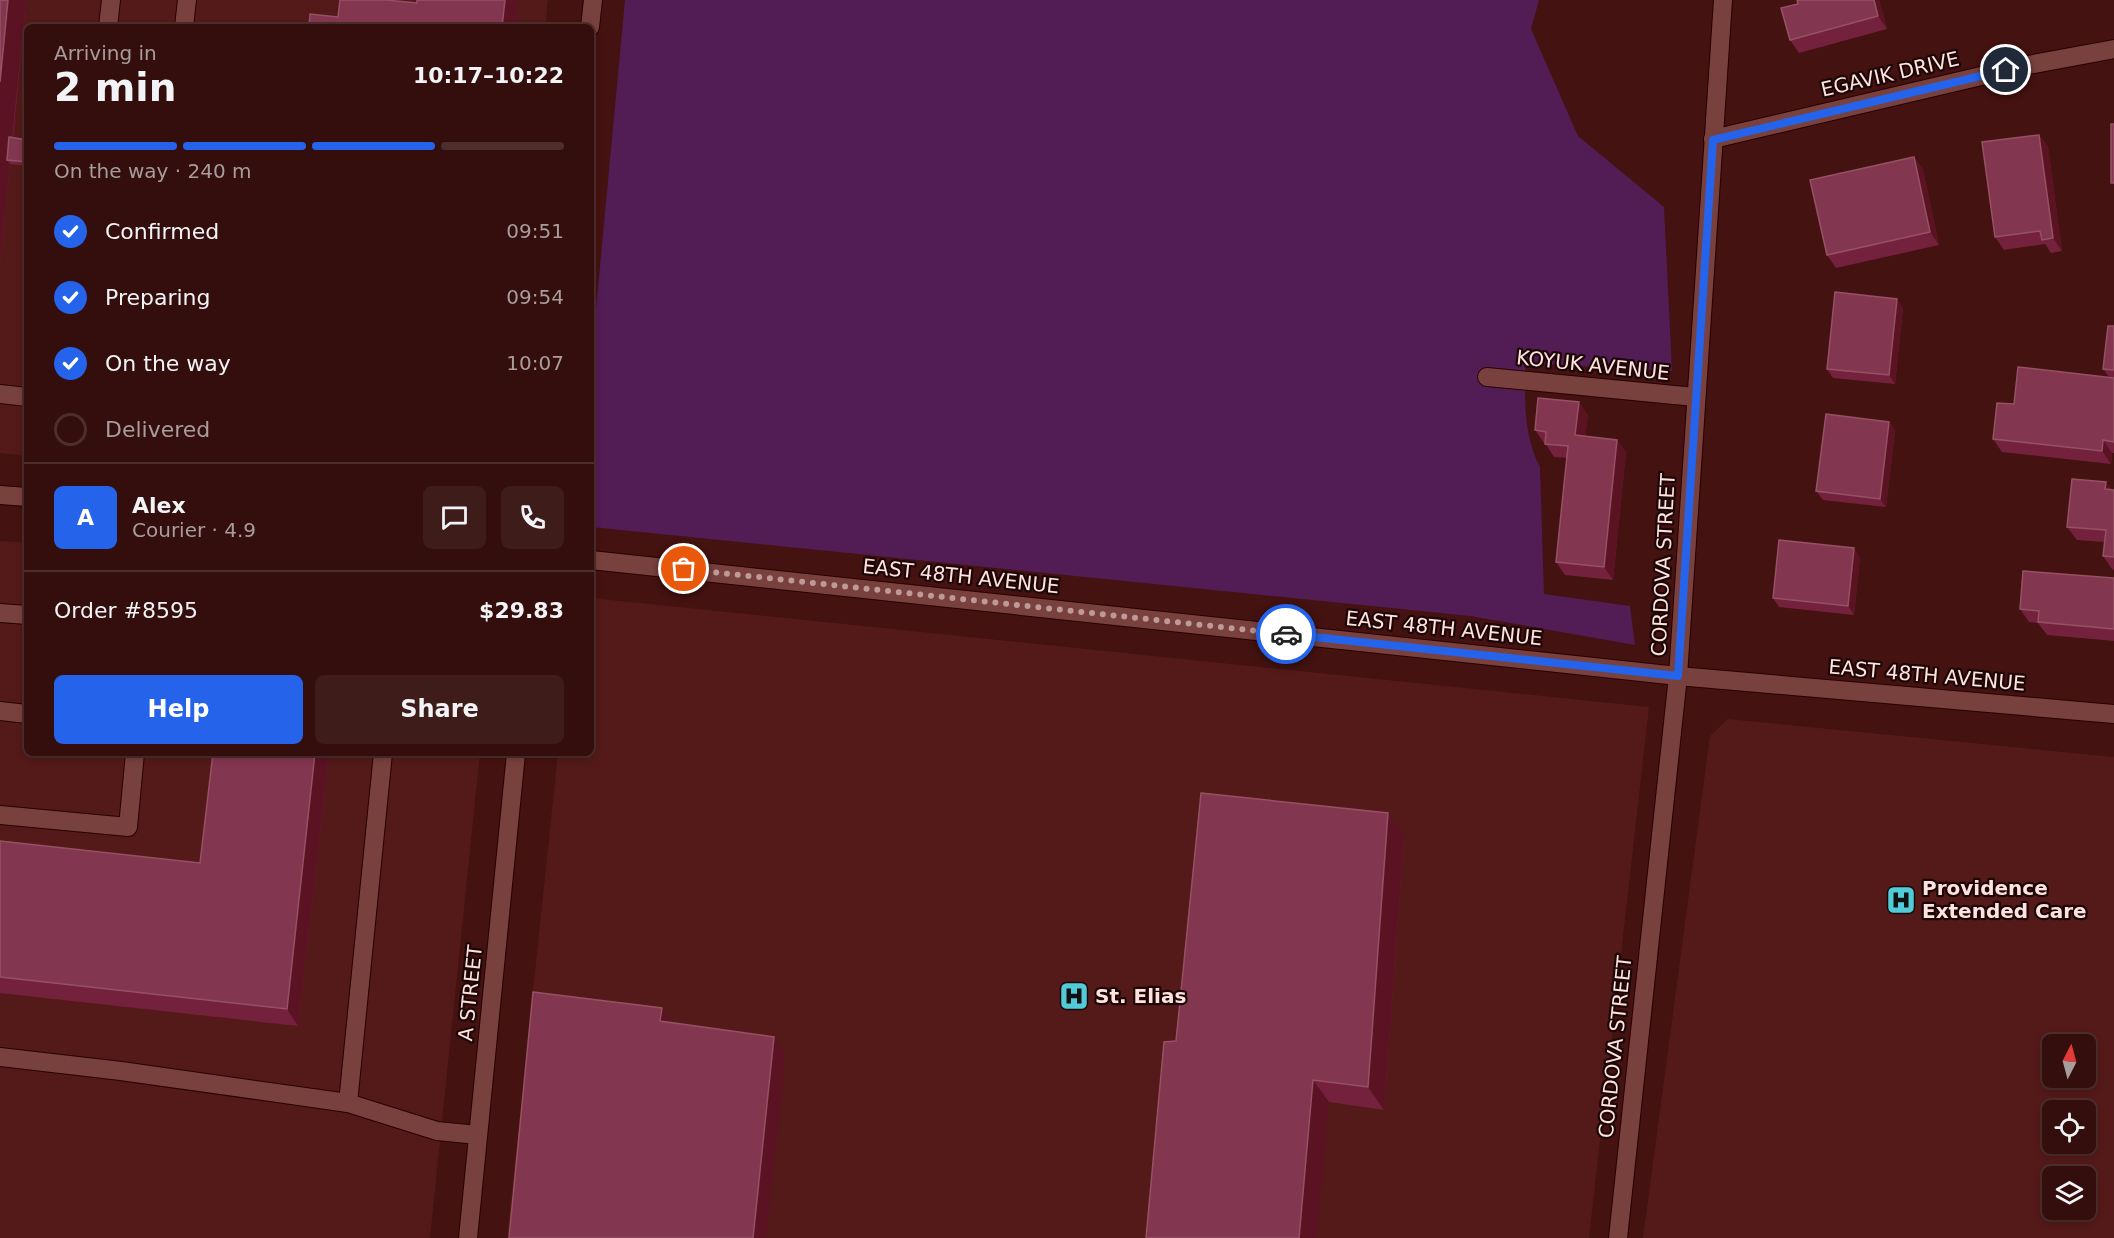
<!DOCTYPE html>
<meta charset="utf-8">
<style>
:root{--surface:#330e0c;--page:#3e1c1a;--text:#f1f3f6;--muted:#a99c9d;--line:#4e2e2d;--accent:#2563eb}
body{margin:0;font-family:"DejaVu Sans",sans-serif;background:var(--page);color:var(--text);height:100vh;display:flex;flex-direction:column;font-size:22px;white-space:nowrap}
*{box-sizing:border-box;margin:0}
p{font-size:20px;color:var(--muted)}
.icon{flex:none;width:33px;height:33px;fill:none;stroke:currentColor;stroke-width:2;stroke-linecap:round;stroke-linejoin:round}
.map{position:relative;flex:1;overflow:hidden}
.sheet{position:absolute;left:24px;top:24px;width:570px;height:732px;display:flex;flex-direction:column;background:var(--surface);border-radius:9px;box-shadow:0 3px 9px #0003,0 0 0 2px var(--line)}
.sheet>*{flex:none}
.needle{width:39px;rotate:6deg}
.buttons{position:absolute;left:2042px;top:1034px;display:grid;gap:12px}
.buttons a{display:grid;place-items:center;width:54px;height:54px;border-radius:9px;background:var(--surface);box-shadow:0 3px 9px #0003,0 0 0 2px var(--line);font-size:30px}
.pin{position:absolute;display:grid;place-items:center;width:51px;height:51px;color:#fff;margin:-26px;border:3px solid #fff;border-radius:50%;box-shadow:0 2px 6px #0007}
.courier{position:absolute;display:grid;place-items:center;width:60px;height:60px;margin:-30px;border:4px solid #2563eb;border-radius:50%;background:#fff;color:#222;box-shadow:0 2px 8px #0007}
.summary em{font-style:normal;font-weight:600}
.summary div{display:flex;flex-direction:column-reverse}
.summary{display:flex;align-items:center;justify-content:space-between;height:102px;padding:0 30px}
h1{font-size:39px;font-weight:600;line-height:45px}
.bar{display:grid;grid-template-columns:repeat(4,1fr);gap:9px 6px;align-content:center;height:72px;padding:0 30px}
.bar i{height:8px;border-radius:4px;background:var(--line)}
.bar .on{background:var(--accent)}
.bar p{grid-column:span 4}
.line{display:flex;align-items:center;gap:15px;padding:0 30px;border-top:2px solid var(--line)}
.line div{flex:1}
.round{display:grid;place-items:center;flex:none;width:63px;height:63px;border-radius:9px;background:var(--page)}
ol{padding:0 30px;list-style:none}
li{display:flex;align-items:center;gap:18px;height:66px}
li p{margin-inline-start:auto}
li .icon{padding:6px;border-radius:50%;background:var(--accent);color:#fff;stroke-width:4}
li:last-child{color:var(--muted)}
li i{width:33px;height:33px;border:3px solid var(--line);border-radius:50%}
.action{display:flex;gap:12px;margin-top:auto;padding:12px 30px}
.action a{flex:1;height:69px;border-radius:9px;background:var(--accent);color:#fff;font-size:24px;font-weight:600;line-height:69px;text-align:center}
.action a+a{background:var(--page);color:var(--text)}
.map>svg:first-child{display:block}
</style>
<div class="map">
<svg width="2114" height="1238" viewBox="0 0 2114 1238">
<rect width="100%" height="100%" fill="#441210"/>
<g fill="#531a19" fill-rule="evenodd">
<path d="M0,0h548l-3,27h-518v429l-27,-3z"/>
<path d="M0,541l27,2v210h453l-50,485h-430z"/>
<path d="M591,598l1058,109 -60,531h-1082l51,-485h33z"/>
<path d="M1728,719l386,38v481h-471l67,-502zM2052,1044h33v33h-33zM2052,1110h33v33h-33zM2052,1176h33v33h-33z"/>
</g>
<path fill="#521c55" d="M625,0h914l-8,29 47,107 86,71 8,164 -147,-8c0,36 -2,71 15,104l4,127 86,12 5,39 -165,-29 -879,-89v-165z"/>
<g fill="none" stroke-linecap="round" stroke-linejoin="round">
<g stroke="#280000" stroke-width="20">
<g id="minor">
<path d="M108,27l3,-27"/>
<path d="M184,27l3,-27"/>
<path d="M590,27l3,-27"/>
<path d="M1713,139l315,-74 86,-16"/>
<path d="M1487,377l208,20"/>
<path d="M0,394l27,3"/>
<path d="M0,495l27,2"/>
<path d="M591,560l1087,116 436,38"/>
<path d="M0,613l27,2"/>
<path d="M0,711l27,3"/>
<path d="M0,815l128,12 7,-74"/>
<path d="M0,1057l121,14 227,32 89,28 41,4"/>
<path d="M348,1103l35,-350"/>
<path d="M468,1238l48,-485"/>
<path d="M1618,1238l60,-562 45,-676"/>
</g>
</g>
<use href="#minor" stroke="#79413d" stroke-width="18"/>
</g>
<g fill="#74213d">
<path d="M0,0h26l-13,138 14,2v26l-17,-2 -10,103z"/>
<path d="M1879,0l8,29 -88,24 -9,-13 8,-36z"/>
<path d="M2039,135l9,12 14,104 -11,2 -6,-9 -41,6 -9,-13z"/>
<path d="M1914,157l9,13 16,75 -103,23 -9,-13z"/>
<path d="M1903,308l-8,76 -62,-6 -6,-9z"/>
<path d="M2114,326v127h-2l-1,11 -109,-12 -9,-13 21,-35 95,-27 -6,-8z"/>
<path d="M1588,415l-3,21 32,4 9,12 -13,128 -48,-5 -9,-13 11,-104 -13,-1 -9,-14h-1l-9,-13z"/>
<path d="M1889,422l6,9 -9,76 -63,-7 -7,-9z"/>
<path d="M2111,490h3v80l-2,-1 -9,-13 1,-14 -27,-2 -10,-13z"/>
<path d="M1860,557l-6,58 -75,-8 -6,-9z"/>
<path d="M2114,578v63l-67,-6 -9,-12 -9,-1 -9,-13z"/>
<path d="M213,753h116l-31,273 -298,-33v-152l200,22z"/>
<path d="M1404,836l-20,274 -55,-8 -153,-61z"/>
</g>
<g fill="#5b1324">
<path d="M8,0h18l-16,160h-3l3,4 -10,103v-185z"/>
<path d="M505,0h13l-2,27h-14z"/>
<path d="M1874,0h5l8,29 -9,-13z"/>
<path d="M2039,135l9,12 14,104 -9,-13z"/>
<path d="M1914,157l9,13 16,75 -9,-13z"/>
<path d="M1897,299l6,9 -8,76 -6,-9z"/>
<path d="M1579,402l9,13 -4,33 -9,-13z"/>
<path d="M1889,422l6,9 -9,76 -6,-8z"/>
<path d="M1617,440l9,12 -13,128 -9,-13z"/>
<path d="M2103,440l9,13 -1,11 -9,-13z"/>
<path d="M2106,482l8,11 -9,-4z"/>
<path d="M1854,548l6,9 -6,58 -6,-9z"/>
<path d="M315,753h14l-31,273 -11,-17z"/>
<path d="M1388,813l16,23 -20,274 -16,-23z"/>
<path d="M662,1008l12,17 -14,-4z"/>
<path d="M774,1037l12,16 -20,185h-13z"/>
<path d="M1313,1080l16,22 -12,136h-18z"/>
</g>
<g fill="#83364f" stroke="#965165" stroke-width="1.5">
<path d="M0,0h8l-8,82z"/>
<path d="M340,0h46l31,3v-3h88l-3,27h-193l1,-13 28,3z"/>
<path d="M1797,0h77l4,16 -88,24 -9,-32 17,-4z"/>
<rect x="2111" y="124" width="3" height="59"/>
<path d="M2039,135l14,103 -11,2 -2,-9 -45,6 -13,-95z"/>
<path d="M9,137l18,3v22l-20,-2z"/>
<path d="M1914,157l16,75 -103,23 -17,-75z"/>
<path d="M1835,292l62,7 -8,76 -62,-6z"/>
<path d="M2108,326h6v44l-11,-1z"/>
<path d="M2018,367l96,11v64l-11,-2 -1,11 -109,-12 4,-36 17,1z"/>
<path d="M1538,398l41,4 -4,33 42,5 -13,127 -48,-5 12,-116 -23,-2 1,-12 -11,-2z"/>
<path d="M1826,414l63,8 -9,77 -64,-8z"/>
<path d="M2072,479l34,3 -1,7 9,1v67l-11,-1 3,-26 -39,-3z"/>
<path d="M1779,540l75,8 -6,58 -75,-8z"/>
<path d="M2023,571l91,7v51l-76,-7 1,-11 -19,-2z"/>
<path d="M213,753h102l-28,256 -287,-32v-136l200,22z"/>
<path d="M1201,793l187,20 -20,274 -55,-7 -14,158h-153l18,-196 12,-1z"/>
<path d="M533,992l129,16 -2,13 114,16 -21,201h-244z"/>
</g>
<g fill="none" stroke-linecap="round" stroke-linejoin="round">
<path stroke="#bd9997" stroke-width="6" stroke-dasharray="0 10.8" d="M684,569l602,65"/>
<path stroke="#2563eb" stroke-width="8" d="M1286,634l392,42 35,-536 293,-70"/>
</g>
<defs>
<g id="hospital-square" transform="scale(1.5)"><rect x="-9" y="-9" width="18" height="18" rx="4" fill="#52cbd9" stroke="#1d0706"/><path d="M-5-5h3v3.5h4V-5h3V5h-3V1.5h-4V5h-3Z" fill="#111"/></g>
</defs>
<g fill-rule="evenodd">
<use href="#hospital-square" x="1901" y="900"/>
<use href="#hospital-square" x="1074" y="996"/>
</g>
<g text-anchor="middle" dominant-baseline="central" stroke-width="4.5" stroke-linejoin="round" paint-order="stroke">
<g font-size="20" fill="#fee2df" stroke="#1d0706">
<text transform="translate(1890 74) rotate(-13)">EGAVIK DRIVE</text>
<text transform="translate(1593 365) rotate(6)">KOYUK AVENUE</text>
<text transform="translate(1663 565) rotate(-87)">CORDOVA STREET</text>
<text transform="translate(961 576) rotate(6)">EAST 48TH AVENUE</text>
<text transform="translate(1444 628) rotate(6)">EAST 48TH AVENUE</text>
<text transform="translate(1927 675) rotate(5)">EAST 48TH AVENUE</text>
<text transform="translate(470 993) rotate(-84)">A STREET</text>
<text transform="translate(1615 1047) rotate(-84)">CORDOVA STREET</text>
</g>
<g font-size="20" font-weight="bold" fill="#fee2df" stroke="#1d0706" text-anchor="start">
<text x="1922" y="888">Providence<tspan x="1922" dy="23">Extended Care</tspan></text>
<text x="1095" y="996">St. Elias</text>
</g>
</g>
</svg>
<div class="buttons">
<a><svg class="needle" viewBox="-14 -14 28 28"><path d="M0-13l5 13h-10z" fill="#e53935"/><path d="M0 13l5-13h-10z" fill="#a99c9d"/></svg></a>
<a><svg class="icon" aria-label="locate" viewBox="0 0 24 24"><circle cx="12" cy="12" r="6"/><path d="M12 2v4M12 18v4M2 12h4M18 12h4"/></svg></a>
<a><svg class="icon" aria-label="layers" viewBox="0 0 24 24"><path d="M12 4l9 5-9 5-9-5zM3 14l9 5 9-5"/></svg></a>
</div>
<div class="pin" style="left:684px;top:569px;background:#ea580c"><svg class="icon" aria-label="bag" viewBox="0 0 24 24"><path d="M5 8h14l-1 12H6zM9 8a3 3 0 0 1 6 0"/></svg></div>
<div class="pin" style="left:2006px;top:70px;background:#1f2937"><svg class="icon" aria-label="home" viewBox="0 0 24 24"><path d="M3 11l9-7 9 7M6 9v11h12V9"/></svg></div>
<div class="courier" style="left:1286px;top:634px"><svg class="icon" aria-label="car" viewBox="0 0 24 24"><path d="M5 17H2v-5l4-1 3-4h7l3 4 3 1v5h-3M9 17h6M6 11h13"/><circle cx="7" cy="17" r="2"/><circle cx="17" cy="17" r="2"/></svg></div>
<section class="sheet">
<div class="summary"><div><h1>2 min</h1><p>Arriving in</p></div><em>10:17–10:22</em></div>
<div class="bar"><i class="on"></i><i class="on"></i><i class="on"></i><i></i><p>On the way · 240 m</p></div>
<ol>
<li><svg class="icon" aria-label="check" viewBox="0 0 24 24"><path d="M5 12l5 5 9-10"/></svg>Confirmed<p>09:51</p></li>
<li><svg class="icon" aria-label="check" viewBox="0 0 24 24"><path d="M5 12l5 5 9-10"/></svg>Preparing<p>09:54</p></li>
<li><svg class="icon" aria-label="check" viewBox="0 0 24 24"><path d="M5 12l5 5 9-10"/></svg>On the way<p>10:07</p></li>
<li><i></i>Delivered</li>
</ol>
<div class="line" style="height:108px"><b class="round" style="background:var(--accent);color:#fff">A</b><div><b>Alex</b><p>Courier · 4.9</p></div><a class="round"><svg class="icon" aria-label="chat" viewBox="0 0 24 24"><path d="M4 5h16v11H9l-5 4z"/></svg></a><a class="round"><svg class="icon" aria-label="phone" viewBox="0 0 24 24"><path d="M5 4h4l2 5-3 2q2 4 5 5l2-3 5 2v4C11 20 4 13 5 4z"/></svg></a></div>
<div class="line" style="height:78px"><div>Order #8595</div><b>$29.83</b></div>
<div class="action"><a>Help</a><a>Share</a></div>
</section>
</div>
